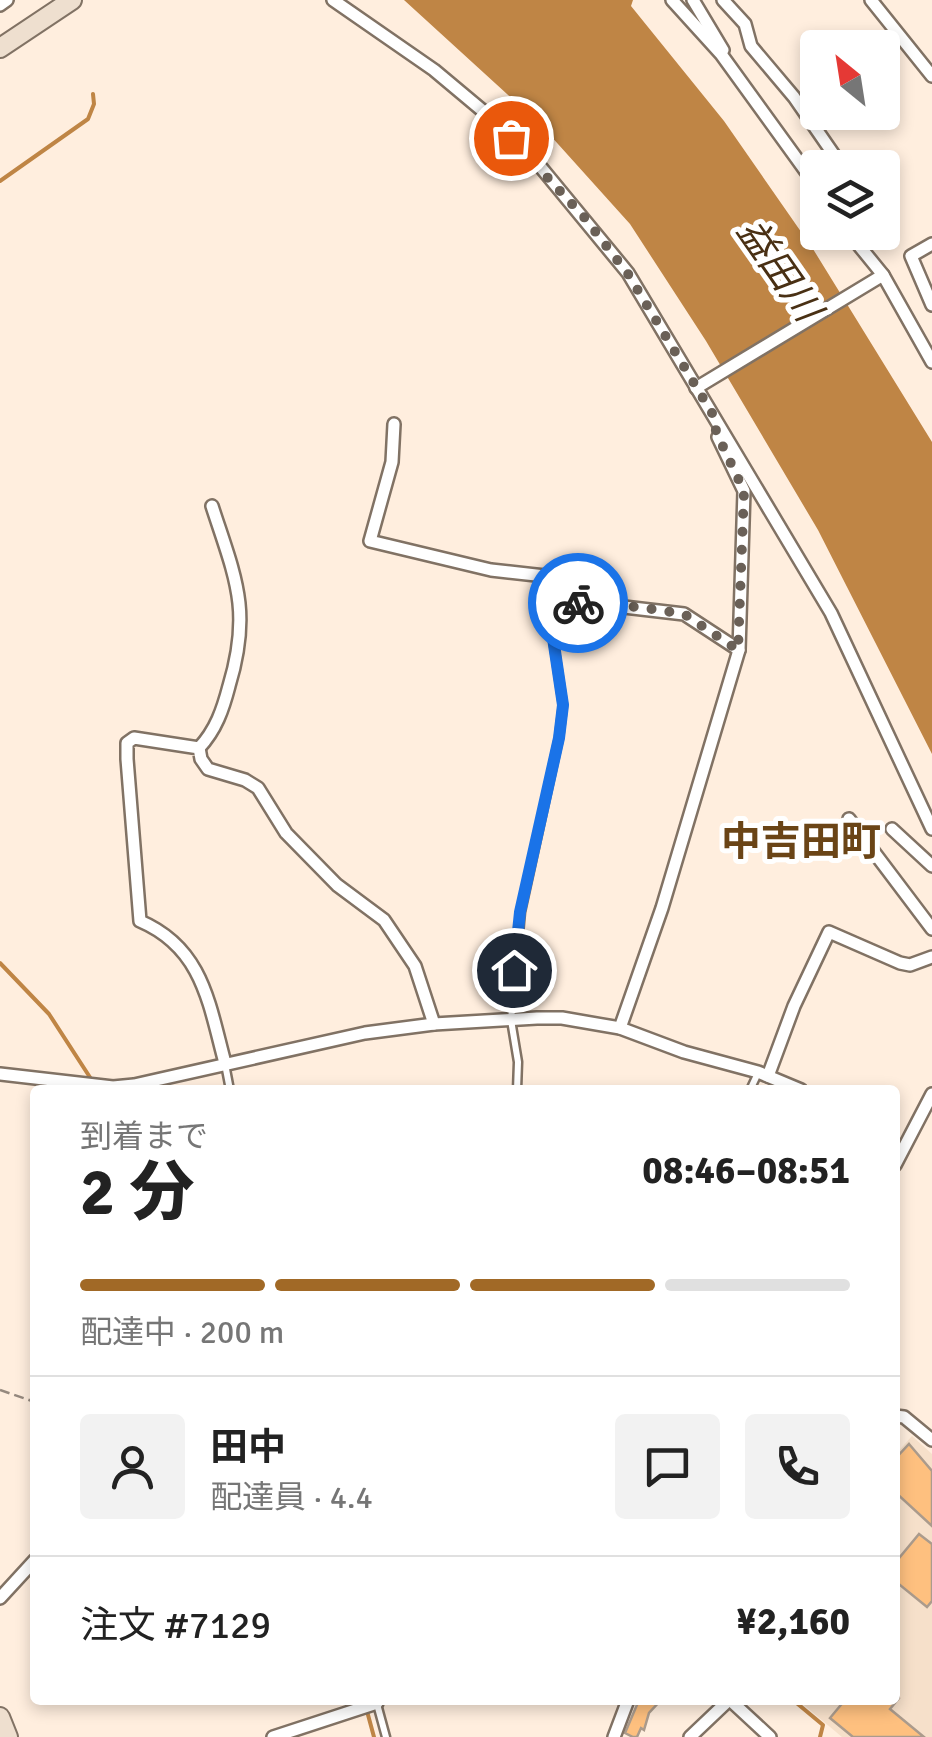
<!DOCTYPE html>
<html lang="ja">
<meta charset="utf-8">
<style>
:root{--surface:#fff;--page:#f2f2f2;--text:#222;--muted:#767676;--line:#e0e0e0;--accent:#a16926}
body{margin:0;font-family:Signika,"Noto Sans JP",sans-serif;background:var(--page);color:var(--text);height:100vh;display:flex;flex-direction:column;font-size:38px;white-space:nowrap}
*{box-sizing:border-box;margin:0}
p{font-size:32px;color:var(--muted)}
.icon{flex:none;width:55px;height:55px;fill:none;stroke:currentColor;stroke-width:2;stroke-linecap:round;stroke-linejoin:round}
.map{position:relative;flex:1;overflow:hidden}
.side{position:absolute;left:30px;top:1085px;width:870px;height:620px;display:flex;flex-direction:column;background:var(--surface);border-radius:10px;box-shadow:0 5px 15px #0003}
.side>*{flex:none}
.needle{width:65px;rotate:330deg}
.fabs{position:absolute;left:800px;top:30px;display:grid;gap:20px}
.fabs a{display:grid;place-items:center;width:100px;height:100px;border-radius:10px;background:var(--surface);box-shadow:0 5px 15px #0003;font-size:50px}
.pin{position:absolute;display:grid;place-items:center;width:85px;height:85px;color:#fff;margin:-42px;border:5px solid #fff;border-radius:50%;box-shadow:0 2px 10px #0007}
.courier{position:absolute;display:grid;place-items:center;width:100px;height:100px;margin:-50px;border:8px solid #1a73e8;border-radius:50%;background:#fff;color:#222;box-shadow:0 2px 12px #0007}
.headline em{font-style:normal;font-weight:800}
.headline div{display:flex;flex-direction:column-reverse}
.headline{display:flex;align-items:center;justify-content:space-between;height:170px;padding:0 50px}
h1{font-size:65px;font-weight:800;line-height:75px}
.bar{display:grid;grid-template-columns:repeat(4,1fr);gap:15px 10px;align-content:center;height:120px;padding:0 50px}
.bar i{height:12px;border-radius:8px;background:var(--line)}
.bar .current{background:var(--accent)}
.bar p{grid-column:span 4}
.line{display:flex;align-items:center;gap:25px;padding:0 50px;border-top:2px solid var(--line)}
.line div{flex:1}
.round{display:grid;place-items:center;flex:none;width:105px;height:105px;border-radius:10px;background:var(--page)}
.map>svg:first-child{display:block}
</style>
<div class="map">
<svg width="932" height="1737" viewBox="0 0 932 1737">
<rect width="100%" height="100%" fill="#ffeede"/>
<path fill="#f6e0ca" d="M912,1436l20,18v283h-90l-44,-37h97v-245z"/>
<path fill="#bf8545" d="M404,0h229l-2,6 93,115 89,128 119,193v312l-114,-224 -112,-189 -76,-117 -90,-100z"/>
<g fill="none" stroke-linecap="round" stroke-linejoin="round">
<g stroke="#bf8545" stroke-width="4">
<path d="M0,181l88,-62 6,-15 -1,-10"/>
<path d="M0,963l49,51 44,68"/>
<path d="M364,1700l10,37"/>
<path d="M793,1700l30,25 -3,12"/>
</g>
</g>
<g fill="#fec07f" stroke="#ab9b8c" stroke-width="2.5">
<path d="M909,1444l23,27v55l-37,-34v-33z"/>
<path d="M919,1534l13,10v57l-5,6 -32,-26v-18z"/>
<path d="M895,1690l4,8 -9,11 34,28h-71l-23,-19 15,-18h50z"/>
<path d="M639,1700h22l-12,13 -5,17 -3,-2 -4,9h-4l-8,-4z"/>
</g>
<g fill="none" stroke-linecap="round" stroke-linejoin="round">
<g stroke="#817264" stroke-width="11">
<g id="service">
<path d="M225,1064l5,26"/>
<path d="M517,1090l1,-28 -7,-42 10,-108 38,-174 4,-33 -16,-107"/>
<path d="M750,1090l8,-17"/>
<path d="M377,1704l9,33"/>
</g>
</g>
<g stroke="#817264" stroke-width="16">
<g id="minor">
<path d="M333,0l101,70 49,41 56,54 89,108 203,340 101,216"/>
<path d="M672,0l49,54 97,134"/>
<path d="M693,0l30,50"/>
<path d="M723,0l22,24 6,22 43,51 49,71"/>
<path d="M871,0l61,76"/>
<path d="M0,5l7,-5"/>
<path d="M848,232l35,43"/>
<path d="M932,244l-21,12 21,49"/>
<path d="M696,388l187,-113 49,87"/>
<path d="M394,424l-2,38 -22,79 121,29 54,6 2,22 137,16 55,36"/>
<path d="M199,748c17,-18 24,-39 30,-62 23,-76 6,-109 -17,-180"/>
<path d="M849,819l83,110"/>
<path d="M892,829l40,37"/>
<path d="M620,1028l42,-120 77,-258 5,-159 -26,-54"/>
<path d="M225,1063c-16,-59 -22,-115 -85,-142l-13,-162v-16l7,-5 65,10 2,11 7,10 37,11 13,8 28,45 51,52 47,35 31,46 19,58"/>
<path d="M0,1074l113,13 21,-2 231,-52 69,-9 103,-6h25l58,10 64,24 74,20 43,18"/>
<path d="M768,1076l26,-70 35,-74 71,31 10,2 22,-8"/>
<path d="M895,1165l37,-71"/>
<path d="M895,1416l9,1 28,23"/>
<path d="M0,1598l35,-38"/>
<path d="M730,1700l40,37"/>
<path d="M273,1737l104,-34 -1,-3"/>
<path d="M614,1737l14,-37"/>
<path d="M690,1737l39,-37"/>
</g>
</g>
<g stroke="#817264" stroke-width="22">
<g id="secondary">
<path d="M0,48l72,-48"/>
<path d="M0,1717l8,20"/>
</g>
</g>
<path stroke="#95897e" stroke-width="2.5" stroke-dasharray="10 5" stroke-linecap="butt" d="M0,1390l35,12"/>
<use href="#service" stroke="#fff" stroke-width="6"/>
<use href="#minor" stroke="#fff" stroke-width="11"/>
<use href="#secondary" stroke="#eedfcf" stroke-width="18"/>
</g>
<g fill="none" stroke-linecap="round" stroke-linejoin="round">
<path stroke="#6a6057" stroke-width="10" stroke-dasharray="0 18" d="M511,138l73,79 44,57 87,144 1,14 28,59 -6,159 -54,-36 -46,-7 -60,-4"/>
<path stroke="#1a73e8" stroke-width="12" d="M514,970l6,-58 39,-174 4,-33 -16,-107 31,5"/>
</g>
<g text-anchor="middle" dominant-baseline="central" stroke-width="10" stroke-linejoin="round" paint-order="stroke">
<g font-size="38" font-style="italic" fill="#493014" stroke="#fff">
<text transform="translate(779 270) rotate(55)">益田川</text>
</g>
<g font-size="40" font-weight="bold" fill="#6a4416" stroke="#fff">
<text x="801" y="842">中吉田町</text>
</g>
</g>
</svg>
<div class="fabs">
<a><svg class="needle" viewBox="-14 -14 28 28"><path d="M0-13l5 13h-10z" fill="#e53935"/><path d="M0 13l5-13h-10z" fill="#767676"/></svg></a>
<a><svg class="icon" aria-label="layers" viewBox="0 0 24 24"><path d="M12 4l9 5-9 5-9-5zM3 14l9 5 9-5"/></svg></a>
</div>
<div class="pin" style="left:511px;top:138px;background:#ea580c"><svg class="icon" aria-label="bag" viewBox="0 0 24 24"><path d="M5 8h14l-1 12H6zM9 8a3 3 0 0 1 6 0"/></svg></div>
<div class="pin" style="left:514px;top:970px;background:#1f2937"><svg class="icon" aria-label="home" viewBox="0 0 24 24"><path d="M3 11l9-7 9 7M6 9v11h12V9"/></svg></div>
<div class="courier" style="left:578px;top:603px"><svg class="icon" aria-label="bike" viewBox="0 0 24 24"><circle cx="6" cy="16" r="4"/><circle cx="18" cy="16" r="4"/><path d="M6 16l4-8h5l3 8M10 8l3 8H6M13 5h3"/></svg></div>
<section class="side">
<div class="headline"><div><h1>2 分</h1><p>到着まで</p></div><em>08:46–08:51</em></div>
<div class="bar"><i class="current"></i><i class="current"></i><i class="current"></i><i></i><p>配達中 · 200 m</p></div>
<div class="line" style="height:180px"><a class="round"><svg class="icon" aria-label="person" viewBox="0 0 24 24"><circle cx="12" cy="8" r="4"/><path d="M4 21q1-7 8-7t8 7"/></svg></a><div><b>田中</b><p>配達員 · 4.4</p></div><a class="round"><svg class="icon" aria-label="chat" viewBox="0 0 24 24"><path d="M4 5h16v11H9l-5 4z"/></svg></a><a class="round"><svg class="icon" aria-label="phone" viewBox="0 0 24 24"><path d="M5 4h4l2 5-3 2q2 4 5 5l2-3 5 2v4C11 20 4 13 5 4z"/></svg></a></div>
<div class="line" style="height:130px"><div>注文 #7129</div><b>¥2,160</b></div>
</section>
</div>
